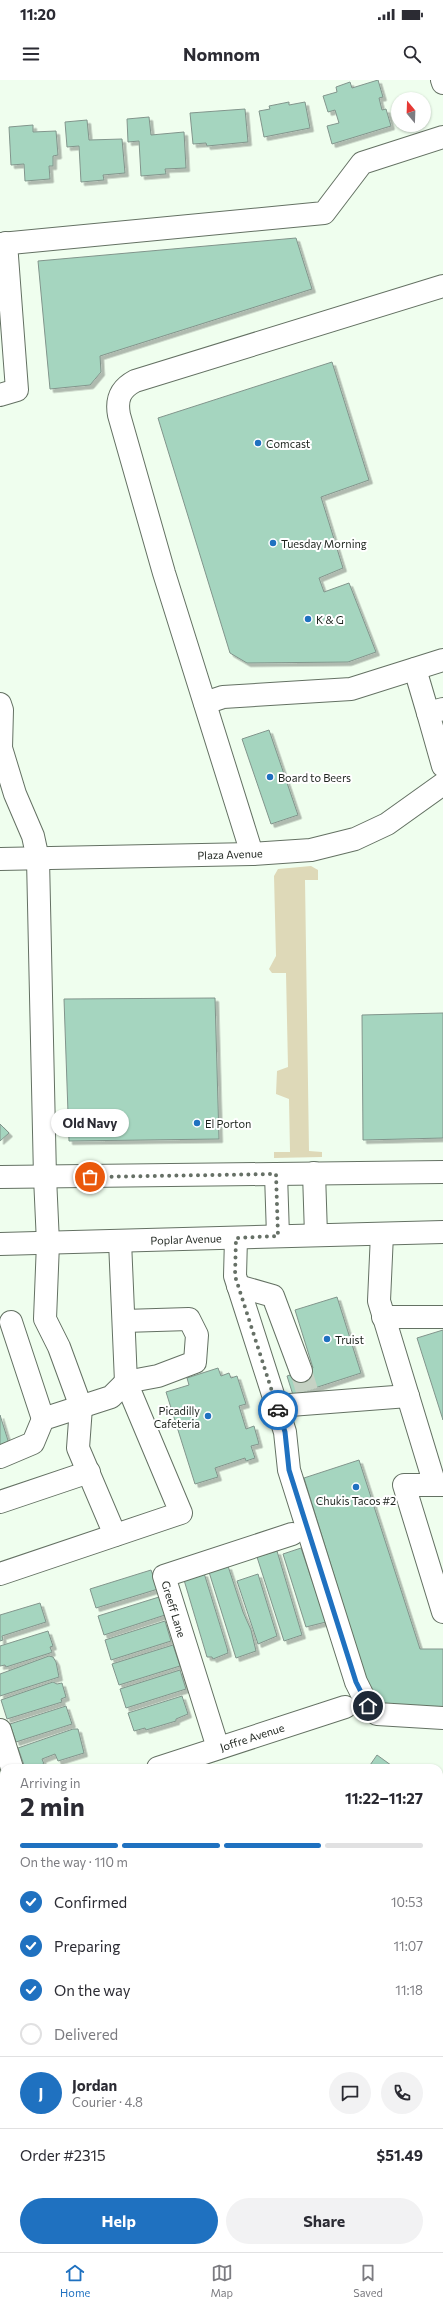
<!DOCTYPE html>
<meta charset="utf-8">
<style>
:root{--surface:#fff;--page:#f2f2f3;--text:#2b2b33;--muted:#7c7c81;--line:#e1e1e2;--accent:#1f71c0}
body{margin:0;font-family:Commissioner,sans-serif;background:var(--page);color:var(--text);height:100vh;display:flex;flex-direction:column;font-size:15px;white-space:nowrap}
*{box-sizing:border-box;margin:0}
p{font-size:13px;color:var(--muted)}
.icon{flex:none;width:22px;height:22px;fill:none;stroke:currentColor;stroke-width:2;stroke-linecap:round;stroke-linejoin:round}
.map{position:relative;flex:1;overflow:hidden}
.sheet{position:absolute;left:0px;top:1684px;width:443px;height:488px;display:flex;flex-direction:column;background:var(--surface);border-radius:12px 12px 0 0;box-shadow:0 1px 3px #0004}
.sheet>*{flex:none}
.needle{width:26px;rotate:341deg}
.fabs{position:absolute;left:391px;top:12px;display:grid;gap:8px}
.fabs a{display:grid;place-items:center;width:40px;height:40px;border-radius:50%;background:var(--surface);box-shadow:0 1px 3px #0004;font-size:20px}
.pin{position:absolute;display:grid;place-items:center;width:34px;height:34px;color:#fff;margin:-17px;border:2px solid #fff;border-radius:50%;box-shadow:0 1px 4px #0007}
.courier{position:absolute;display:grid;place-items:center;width:40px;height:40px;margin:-20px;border:3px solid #1f71c0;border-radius:50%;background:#fff;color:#222;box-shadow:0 1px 5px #0007}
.bubble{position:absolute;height:28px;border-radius:14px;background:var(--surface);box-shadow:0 1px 3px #0004;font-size:13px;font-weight:700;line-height:28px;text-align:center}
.headline em{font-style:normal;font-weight:700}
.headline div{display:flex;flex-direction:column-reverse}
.headline{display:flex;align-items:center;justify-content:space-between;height:68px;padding:0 20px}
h1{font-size:26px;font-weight:700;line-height:30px}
.bar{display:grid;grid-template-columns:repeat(4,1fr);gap:6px 4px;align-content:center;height:48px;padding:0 20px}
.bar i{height:5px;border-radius:3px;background:var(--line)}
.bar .current{background:var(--accent)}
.bar p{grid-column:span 4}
.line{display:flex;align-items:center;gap:10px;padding:0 20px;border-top:1px solid var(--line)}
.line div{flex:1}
.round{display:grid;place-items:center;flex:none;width:42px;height:42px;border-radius:21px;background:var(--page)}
ol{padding:0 20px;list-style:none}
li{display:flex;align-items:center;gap:12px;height:44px}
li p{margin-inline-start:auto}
li .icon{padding:4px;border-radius:50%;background:var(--accent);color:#fff;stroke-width:4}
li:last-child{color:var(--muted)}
li i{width:22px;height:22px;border:2px solid var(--line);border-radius:50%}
.action{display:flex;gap:8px;margin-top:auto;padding:8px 20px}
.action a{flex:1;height:46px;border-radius:24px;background:var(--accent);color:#fff;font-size:16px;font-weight:700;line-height:46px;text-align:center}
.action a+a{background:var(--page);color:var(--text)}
.status{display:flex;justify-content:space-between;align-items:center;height:28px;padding:0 20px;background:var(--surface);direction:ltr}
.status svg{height:11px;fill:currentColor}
header{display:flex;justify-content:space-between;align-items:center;height:52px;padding:0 20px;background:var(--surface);font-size:18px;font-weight:700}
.tabs{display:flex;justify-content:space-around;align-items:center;height:56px;border-top:1px solid var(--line);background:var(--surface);font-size:11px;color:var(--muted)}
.tabs a{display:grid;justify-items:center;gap:2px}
.tabs .current{color:var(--accent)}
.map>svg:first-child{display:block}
</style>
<div class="status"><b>11:20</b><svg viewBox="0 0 49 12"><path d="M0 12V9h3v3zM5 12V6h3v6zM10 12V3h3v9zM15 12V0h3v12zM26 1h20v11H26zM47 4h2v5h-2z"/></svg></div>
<header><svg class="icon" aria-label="menu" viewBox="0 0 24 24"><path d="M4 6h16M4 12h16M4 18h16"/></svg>Nomnom<svg class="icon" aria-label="search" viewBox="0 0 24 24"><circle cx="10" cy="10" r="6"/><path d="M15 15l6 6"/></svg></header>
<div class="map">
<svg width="443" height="2172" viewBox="0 0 443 2172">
<defs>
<filter id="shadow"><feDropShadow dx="3.5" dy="3.5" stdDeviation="0" flood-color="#0004"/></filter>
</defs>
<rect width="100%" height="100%" fill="#effeee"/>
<path fill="#ded9b8" d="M311,786l7,4v10h-13l4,271 13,1v5l-48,1v-6h16l-1,-53 -13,-5 1,-23 11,-4 -2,-94h-14l-3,-4 7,-13 -2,-80 4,-7z"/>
<g fill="#a5d5bf" stroke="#82958c" filter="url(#shadow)">
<path d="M378,0l5,17 -4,1 3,12 4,-1 5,17 -59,18 -5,-18 12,-3 -4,-13 -7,2 -5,-16 14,-4 -1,-5 14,-5 2,6z"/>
<path d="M289,22v3l16,-3 5,26 -46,9 -5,-26 11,-2 -1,-3z"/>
<path d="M245,29l3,33 -41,4 -1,-3 -13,1 -3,-31z"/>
<path d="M149,37l2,18 33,-3 2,36 -21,1 1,5 -25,2 -2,-35 -11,1 -1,-23z"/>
<path d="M87,40l2,20 33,-1 3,34 -22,2 1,5 -23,2 -2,-36 -12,1 -2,-25z"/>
<path d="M33,45v7l23,-1 2,24 -5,1v10h-4l1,13 -25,2 -1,-17 -13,1 -2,-38z"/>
<path d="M296,158l16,51 -212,67 1,16 -11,13 -40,4 -12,-128z"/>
<path d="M332,282l37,118 -48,17 22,71 -24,10 5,14 25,-9 27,69 -28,10 -101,1 -17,-10 -72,-235z"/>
<path d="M269,650l29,85 -27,9 -29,-85z"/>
<path d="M215,918l4,141 -150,2 -5,-142z"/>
<path d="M443,933v125l-80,2 -1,-125z"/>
<path d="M0,1044l9,9 -9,8z"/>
<path d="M337,1217l24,76 -68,22 -6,-19 26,-8 -18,-58z"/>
<path d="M443,1250v90l-26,-82z"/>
<path d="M218,1288l3,8 8,-3 2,5 6,-2 9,28 -7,2 7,23 8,-3 5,18 -8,2 4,12 -9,3 -1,-3 -30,10 3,9 -23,7 -29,-92 23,-7 -2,-7z"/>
<path d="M0,1335l10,32 -10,4z"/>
<path d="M359,1380l61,189h23v61l-67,1 -72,-233z"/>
<path d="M301,1468l25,74 -20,5 -23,-73z"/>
<path d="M277,1471l25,84 -18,6 -27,-84z"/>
<path d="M228,1486l15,46 8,18 5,21 -20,7 -27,-86z"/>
<path d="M151,1490l7,19 -62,19 -6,-19z"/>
<path d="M204,1493l23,75 1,5 -15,6 -1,-2h-5l-23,-77z"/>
<path d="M258,1494l19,62 -19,8 -21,-63z"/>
<path d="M159,1517l6,18 -61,20 -6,-19z"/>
<path d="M40,1523l6,19 -44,14 1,4 -3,1v-26z"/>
<path d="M165,1541l6,20 -60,19 -6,-20z"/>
<path d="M48,1551l5,15 -3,1 2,5 -2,1 -44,14 -1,-2 -5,1v-20z"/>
<path d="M173,1565l7,21 -61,19 -7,-21z"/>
<path d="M49,1576l4,1 3,5 3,15 -59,19v-22z"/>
<path d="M180,1590l6,19 -60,19 -6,-19z"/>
<path d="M53,1602l4,2 5,-1 4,14 -5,2 1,3 -55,17 -6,-19z"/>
<path d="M182,1616l6,18 -12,5v2l-30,9 -1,-2 -11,3 -6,-18z"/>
<path d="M66,1626l6,18 -56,18 -6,-18z"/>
<path d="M73,1649h5l6,24 -26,8 -3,-7 -13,5 2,5 -19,4 -7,-20z"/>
<path d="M377,1675l18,13h-27z"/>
<path d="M4,1803v32l-4,2v-33z"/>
<path d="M443,2083v22l-4,-4v-16z"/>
<path d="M440,2110h3v16l-2,-7z"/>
<path d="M4,2137v31h32l1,4h-37v-33z"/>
<path d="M93,2168h47l-12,4h-34z"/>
<path d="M214,2168h46v4h-45z"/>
</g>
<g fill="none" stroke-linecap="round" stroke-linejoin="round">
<path stroke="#c5d2c4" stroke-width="22" stroke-dasharray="22 11" stroke-linecap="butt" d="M301,1291l6,20"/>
<g stroke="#647163" stroke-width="24">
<g id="minor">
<path d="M0,164l324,-31 38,-50 81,-26"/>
<path d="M0,315l17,-5 -11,-147"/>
<path d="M415,589l13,44"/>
<path d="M205,623l18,-6 128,-8 92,-29"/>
<path d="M0,624l2,6 -1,38 14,46 18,42 5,23 7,318 3,66 -3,76 14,28 22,60 -3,41 37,87"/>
<path d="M443,629l-15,4 15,53"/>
<path d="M252,774l-88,-281 -45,-158c-3,-16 1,-26 16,-34l308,-95"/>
<path d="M0,779l252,-5 59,-4 44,-11 32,-15 56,-40"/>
<path d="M314,1093l2,62"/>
<path d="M276,1094l2,62"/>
<path d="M0,1097l443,-5"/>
<path d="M382,1154l-3,67 56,184"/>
<path d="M236,1158l-1,38 50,156 4,38 67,212 12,24 9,8 66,4"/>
<path d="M238,1206l35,10 28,75"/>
<path d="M383,1237h60"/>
<path d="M11,1242l32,97"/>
<path d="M277,1326l131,-10"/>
<path d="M0,1377l33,-14 10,-24 68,-22 15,-15 32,-6 37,-14 2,-27 -8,-16 -65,2"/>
<path d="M443,1405h-39l39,127"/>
<path d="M0,1422l89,-30"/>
<path d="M0,1494l181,-61 -55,-131 -6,-141"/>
<path d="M0,1650l12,38"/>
<path d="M218,1668l-54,-172 128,-42"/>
<path d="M158,1688l187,-61"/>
<path d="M0,1740l4,-2"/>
<path d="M439,1854l4,-10"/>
<path d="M364,2168v4"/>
</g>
</g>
<g stroke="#647163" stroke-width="24">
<g id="major">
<path d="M442,0l1,3"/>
<path d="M0,1164l443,-12"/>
</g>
</g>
<use href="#minor" stroke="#fff" stroke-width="22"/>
<use href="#major" stroke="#fff" stroke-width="22"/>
</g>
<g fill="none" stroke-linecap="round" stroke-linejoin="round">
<path stroke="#667066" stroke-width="4" stroke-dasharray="0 7.2" d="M90,1097l186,-3 2,62 -42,2 -1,38 43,134"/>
<path stroke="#1f71c0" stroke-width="5" d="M278,1330l7,22 4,38 67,212 12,24"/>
</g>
<g fill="#1f71c0" stroke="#fff" stroke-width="1.5">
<circle cx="258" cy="363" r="4"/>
<circle cx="273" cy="463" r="4"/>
<circle cx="308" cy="539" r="4"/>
<circle cx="270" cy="697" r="4"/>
<circle cx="197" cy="1043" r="4"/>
<circle cx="327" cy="1259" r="4"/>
<circle cx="208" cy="1336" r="4"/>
<circle cx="356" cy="1407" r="4"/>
</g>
<g text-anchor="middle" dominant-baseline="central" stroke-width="4" stroke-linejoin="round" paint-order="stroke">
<g font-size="11" fill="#1d231d" stroke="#fff" text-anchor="start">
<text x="266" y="363">Comcast</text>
<text x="281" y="463">Tuesday Morning</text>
<text x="316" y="539">K &amp; G</text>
<text x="278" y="697">Board to Beers</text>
<text x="205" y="1043">El Porton</text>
<text x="335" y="1259">Truist</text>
<text x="200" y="1330" text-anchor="end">Picadilly<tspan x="200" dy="13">Cafeteria</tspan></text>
<text x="356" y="1420" text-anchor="middle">Chukis Tacos #2</text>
</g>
<g font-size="11" fill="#1d231d" stroke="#fff">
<text transform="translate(230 774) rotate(-2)">Plaza Avenue</text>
<text transform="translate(186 1159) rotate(-2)">Poplar Avenue</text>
<text transform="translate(174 1529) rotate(73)">Greeff Lane</text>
<text transform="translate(252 1657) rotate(-18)">Joffre Avenue</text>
</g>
</g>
</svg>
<div class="fabs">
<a><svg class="needle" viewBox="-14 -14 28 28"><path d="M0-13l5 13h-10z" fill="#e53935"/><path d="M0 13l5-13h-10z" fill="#7c7c81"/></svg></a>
</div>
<div class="pin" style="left:90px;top:1097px;background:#ea580c"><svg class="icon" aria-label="bag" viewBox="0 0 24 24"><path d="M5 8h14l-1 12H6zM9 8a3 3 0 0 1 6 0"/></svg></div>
<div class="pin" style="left:368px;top:1626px;background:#1f2937"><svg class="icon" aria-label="home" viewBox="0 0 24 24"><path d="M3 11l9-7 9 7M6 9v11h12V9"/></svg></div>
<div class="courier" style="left:278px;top:1330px"><svg class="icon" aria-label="car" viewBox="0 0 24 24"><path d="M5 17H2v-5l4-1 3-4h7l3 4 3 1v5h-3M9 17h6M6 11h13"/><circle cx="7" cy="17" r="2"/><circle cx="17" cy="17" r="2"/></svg></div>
<div class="bubble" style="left:51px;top:1029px;width:78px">Old Navy</div>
<section class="sheet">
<div class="headline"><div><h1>2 min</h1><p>Arriving in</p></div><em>11:22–11:27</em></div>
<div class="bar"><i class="current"></i><i class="current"></i><i class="current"></i><i></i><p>On the way · 110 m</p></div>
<ol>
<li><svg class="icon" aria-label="check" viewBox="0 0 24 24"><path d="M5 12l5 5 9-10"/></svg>Confirmed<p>10:53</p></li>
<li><svg class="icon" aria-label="check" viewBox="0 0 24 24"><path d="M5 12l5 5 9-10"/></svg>Preparing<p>11:07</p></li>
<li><svg class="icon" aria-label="check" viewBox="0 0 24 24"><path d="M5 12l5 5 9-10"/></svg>On the way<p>11:18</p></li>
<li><i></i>Delivered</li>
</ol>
<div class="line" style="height:72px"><b class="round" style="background:var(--accent);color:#fff">J</b><div><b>Jordan</b><p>Courier · 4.8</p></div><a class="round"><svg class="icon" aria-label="chat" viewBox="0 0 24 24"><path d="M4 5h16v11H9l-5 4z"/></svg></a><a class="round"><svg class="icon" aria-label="phone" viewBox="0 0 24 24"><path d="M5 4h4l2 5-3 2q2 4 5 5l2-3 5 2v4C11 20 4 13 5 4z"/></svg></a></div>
<div class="line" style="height:52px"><div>Order #2315</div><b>$51.49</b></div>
<div class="action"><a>Help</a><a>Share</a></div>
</section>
</div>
<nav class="tabs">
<a class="current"><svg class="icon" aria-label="home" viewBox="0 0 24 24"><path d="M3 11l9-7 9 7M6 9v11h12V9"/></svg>Home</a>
<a><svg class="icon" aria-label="map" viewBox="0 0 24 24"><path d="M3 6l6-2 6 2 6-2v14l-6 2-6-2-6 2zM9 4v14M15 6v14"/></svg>Map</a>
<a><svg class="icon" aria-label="saved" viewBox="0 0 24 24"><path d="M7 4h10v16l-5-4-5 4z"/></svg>Saved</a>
</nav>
